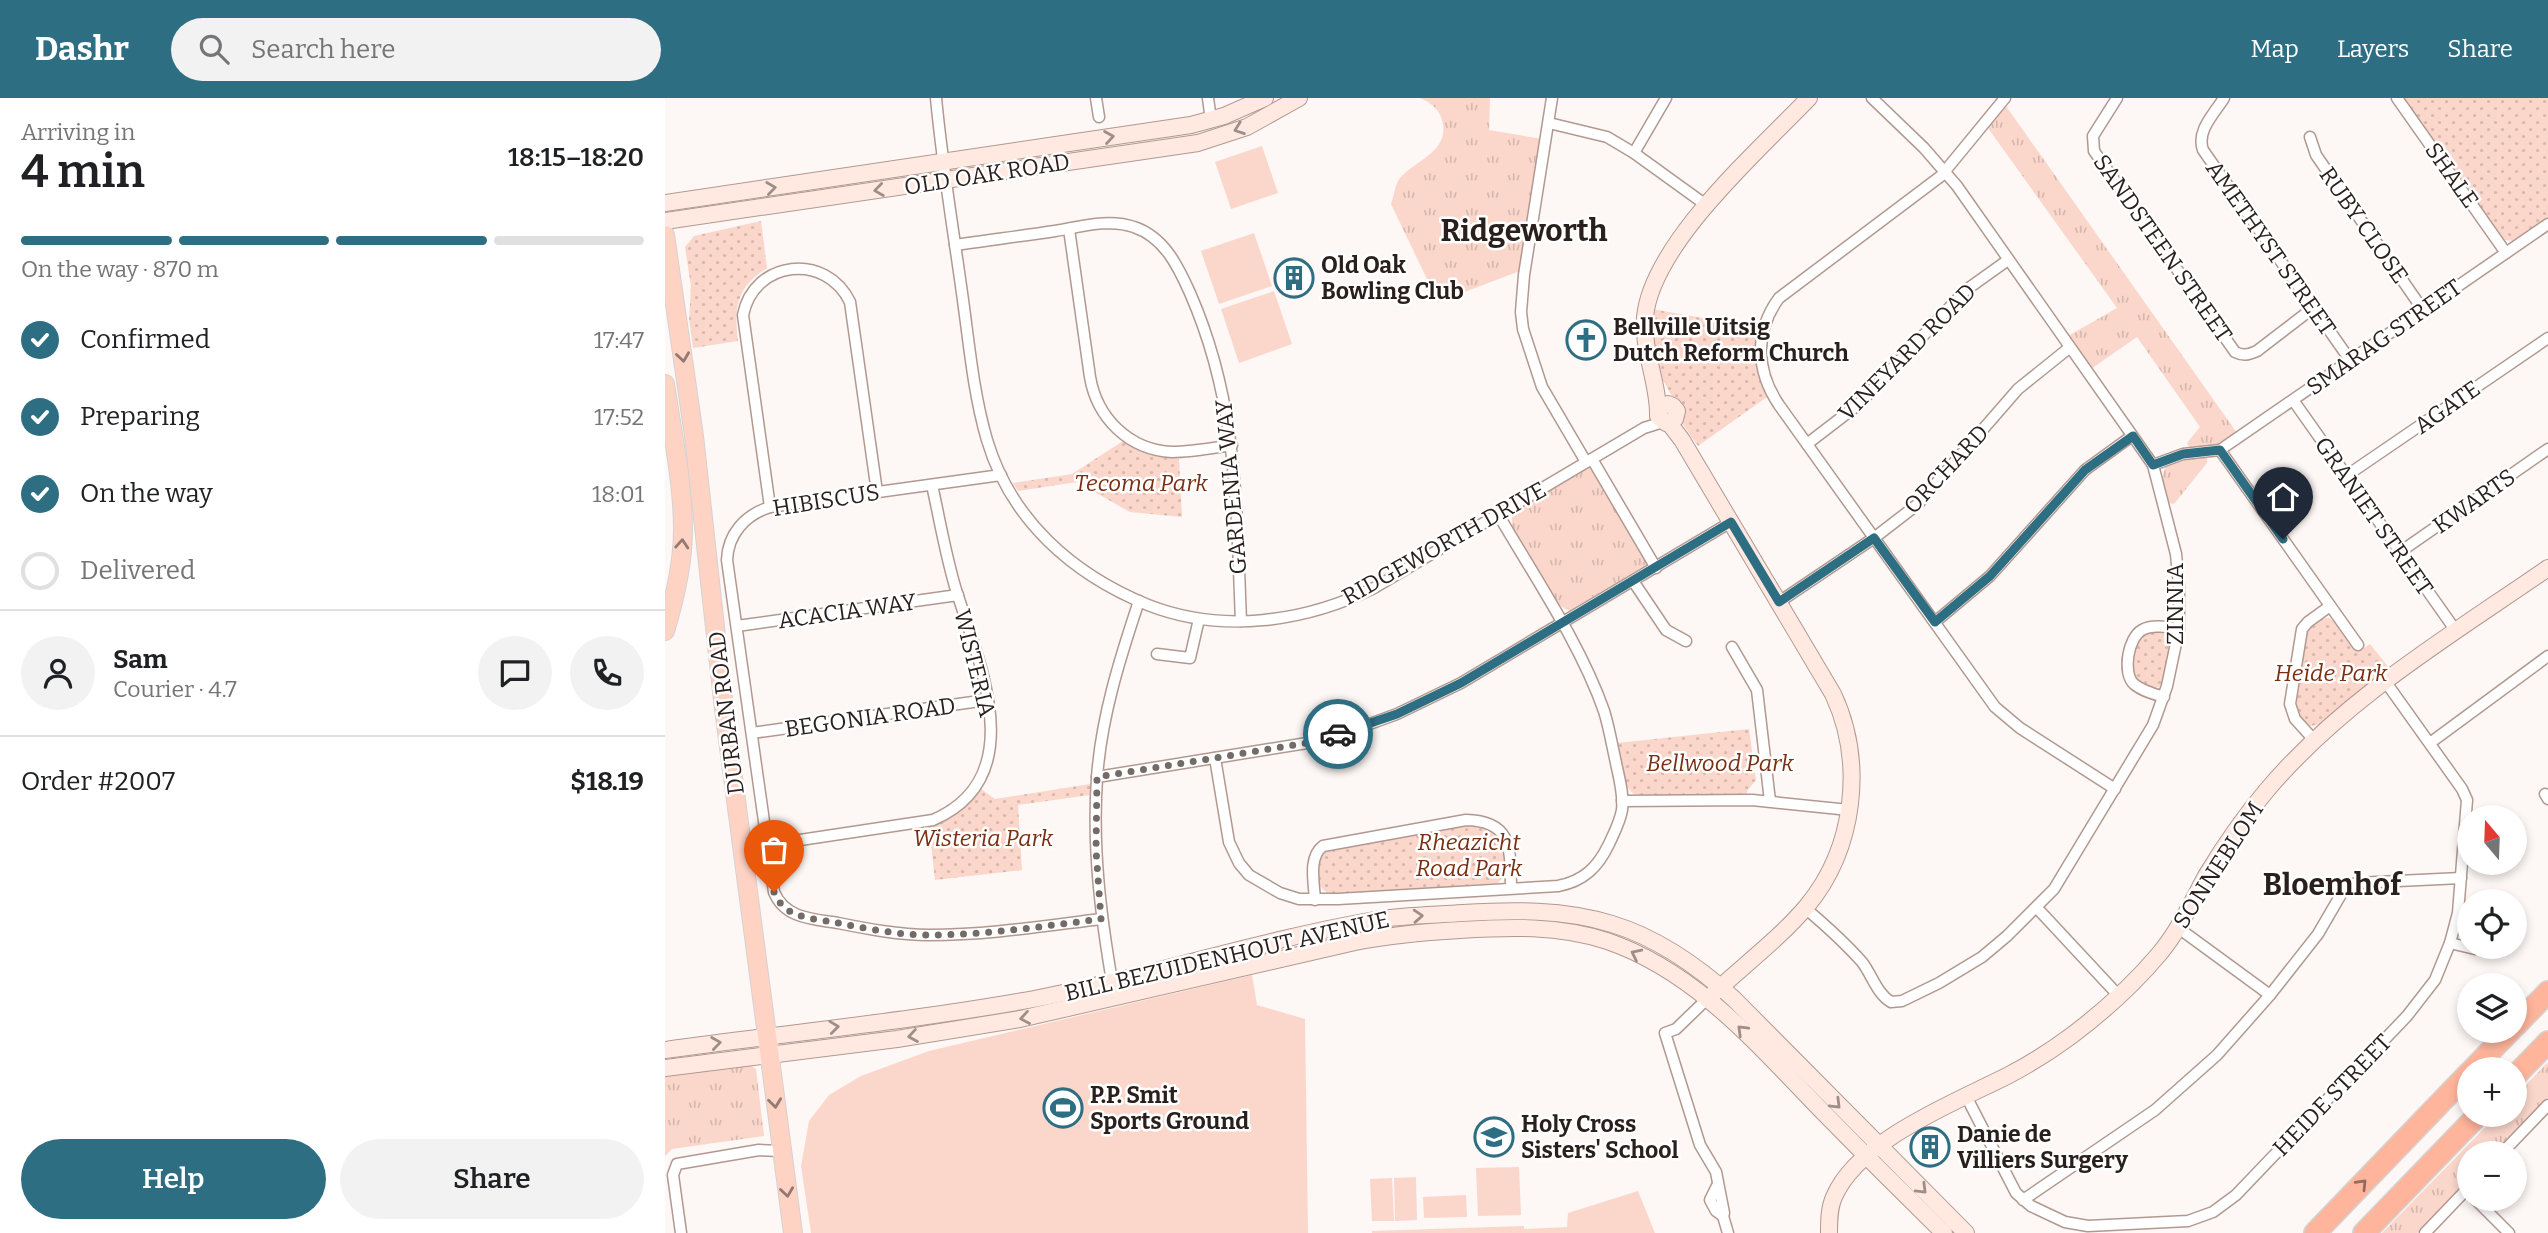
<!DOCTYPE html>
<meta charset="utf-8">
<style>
:root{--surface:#fff;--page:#f2f2f2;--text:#202124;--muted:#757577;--line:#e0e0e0;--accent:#2e6e82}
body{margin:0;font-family:Bitter,serif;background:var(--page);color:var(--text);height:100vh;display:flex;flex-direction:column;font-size:26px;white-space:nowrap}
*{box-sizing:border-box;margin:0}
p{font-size:23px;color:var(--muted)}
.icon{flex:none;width:38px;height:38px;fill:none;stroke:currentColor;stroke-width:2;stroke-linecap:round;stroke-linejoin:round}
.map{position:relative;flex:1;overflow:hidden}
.side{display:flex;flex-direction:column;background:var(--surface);width:665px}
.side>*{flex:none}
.needle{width:46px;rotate:341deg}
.controls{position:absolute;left:1792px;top:707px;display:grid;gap:14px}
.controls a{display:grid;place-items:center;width:70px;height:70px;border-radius:50%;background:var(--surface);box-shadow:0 4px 10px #0003;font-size:35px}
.pin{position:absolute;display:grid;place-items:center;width:60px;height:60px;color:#fff;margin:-72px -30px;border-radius:50% 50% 50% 0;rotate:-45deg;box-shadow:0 0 7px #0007}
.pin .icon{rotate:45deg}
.courier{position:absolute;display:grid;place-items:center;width:70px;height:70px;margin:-35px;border:5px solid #2e6e82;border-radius:50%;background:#fff;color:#222;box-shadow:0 2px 9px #0007}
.headline em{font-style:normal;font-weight:600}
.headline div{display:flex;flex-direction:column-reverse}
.headline{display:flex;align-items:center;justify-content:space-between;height:119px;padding:0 21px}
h1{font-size:46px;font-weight:600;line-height:52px}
.bar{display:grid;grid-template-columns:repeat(4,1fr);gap:10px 7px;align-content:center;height:84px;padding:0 21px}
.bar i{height:9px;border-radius:5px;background:var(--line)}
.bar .current{background:var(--accent)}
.bar p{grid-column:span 4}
.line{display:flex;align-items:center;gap:18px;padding:0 21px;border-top:2px solid var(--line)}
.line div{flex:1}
.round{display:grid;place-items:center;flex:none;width:74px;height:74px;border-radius:37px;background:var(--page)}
ol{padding:0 21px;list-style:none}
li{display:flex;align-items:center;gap:21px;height:77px}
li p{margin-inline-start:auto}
li .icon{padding:7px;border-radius:50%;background:var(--accent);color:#fff;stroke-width:4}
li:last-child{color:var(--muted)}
li i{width:38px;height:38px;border:4px solid var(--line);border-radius:50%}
.button{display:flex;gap:14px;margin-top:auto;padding:14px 21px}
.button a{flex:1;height:80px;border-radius:42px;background:var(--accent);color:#fff;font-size:28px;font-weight:600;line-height:80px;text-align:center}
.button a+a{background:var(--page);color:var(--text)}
header{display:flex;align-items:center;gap:42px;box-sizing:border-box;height:98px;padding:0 35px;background:var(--accent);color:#fff}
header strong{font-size:33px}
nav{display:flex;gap:38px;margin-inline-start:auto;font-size:24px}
.search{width:490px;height:63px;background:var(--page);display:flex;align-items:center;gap:18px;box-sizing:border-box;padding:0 24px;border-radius:38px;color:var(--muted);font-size:26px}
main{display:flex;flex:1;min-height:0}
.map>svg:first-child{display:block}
</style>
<header>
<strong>Dashr</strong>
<div class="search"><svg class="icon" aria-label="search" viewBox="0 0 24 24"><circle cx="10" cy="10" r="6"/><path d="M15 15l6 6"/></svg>Search here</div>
<nav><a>Map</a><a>Layers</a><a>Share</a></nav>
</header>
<main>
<section class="side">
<div class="headline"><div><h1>4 min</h1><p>Arriving in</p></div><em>18:15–18:20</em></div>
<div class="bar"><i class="current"></i><i class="current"></i><i class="current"></i><i></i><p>On the way · 870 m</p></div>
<ol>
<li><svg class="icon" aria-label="check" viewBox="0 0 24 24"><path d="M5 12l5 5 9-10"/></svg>Confirmed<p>17:47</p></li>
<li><svg class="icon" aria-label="check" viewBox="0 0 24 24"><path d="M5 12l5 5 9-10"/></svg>Preparing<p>17:52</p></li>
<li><svg class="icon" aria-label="check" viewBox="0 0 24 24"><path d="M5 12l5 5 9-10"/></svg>On the way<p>18:01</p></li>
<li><i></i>Delivered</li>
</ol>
<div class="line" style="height:126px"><a class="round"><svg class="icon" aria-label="person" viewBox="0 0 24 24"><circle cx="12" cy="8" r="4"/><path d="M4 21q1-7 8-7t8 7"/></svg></a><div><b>Sam</b><p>Courier · 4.7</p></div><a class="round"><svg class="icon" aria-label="chat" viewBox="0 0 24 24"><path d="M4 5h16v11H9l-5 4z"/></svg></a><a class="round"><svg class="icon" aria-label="phone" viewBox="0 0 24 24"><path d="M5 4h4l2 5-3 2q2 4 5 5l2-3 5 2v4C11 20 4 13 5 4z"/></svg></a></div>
<div class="line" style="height:91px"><div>Order #2007</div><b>$18.19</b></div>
<div class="button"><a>Help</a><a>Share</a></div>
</section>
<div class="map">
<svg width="1883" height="1135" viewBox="0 0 1883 1135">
<defs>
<pattern id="grass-tufts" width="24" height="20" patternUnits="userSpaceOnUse" patternTransform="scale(1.75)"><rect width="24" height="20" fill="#fbd7cb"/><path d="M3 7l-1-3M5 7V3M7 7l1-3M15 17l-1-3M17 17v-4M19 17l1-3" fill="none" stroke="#d7b8ae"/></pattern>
<pattern id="park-dots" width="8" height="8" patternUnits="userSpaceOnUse" patternTransform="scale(1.75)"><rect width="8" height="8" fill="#fbd7cb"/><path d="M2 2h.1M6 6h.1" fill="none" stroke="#d7b8ae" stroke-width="1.8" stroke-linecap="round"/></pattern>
</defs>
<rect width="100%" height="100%" fill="#fdf7f5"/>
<g fill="url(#grass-tufts)">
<path d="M755,0h70l-1,32 53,9 -22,132 -82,31 -47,-98c3,-8 4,-20 9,-26 16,-18 51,-27 42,-58 -3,-11 -12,-18 -22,-22z"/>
<path d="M1341,8l231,327 -18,12 -30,2 -2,-4 13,-16 -63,-90 -46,32 -23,-33 49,-28 -129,-180z"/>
<path d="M1542,359v6l-33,41 -5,-1 -7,-25 3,-11 25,-9z"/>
<path d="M924,368l59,98 -79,47 -12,-7 -45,-75v-12l5,-7z"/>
<path d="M81,964l10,7 8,67 -92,13 -7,7v-82z"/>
<path d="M1883,964v35l-54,56h-25v26l-52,54h-35l115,-118h18v-19z"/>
</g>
<g fill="url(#park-dots)">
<path d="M1738,0h145v120l-34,23 -10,-1z"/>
<path d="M96,123l6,47c-31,19 -33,40 -29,73l-45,7 -4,-29 2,-32 -6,-40 9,-11z"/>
<path d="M987,211l107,19c-6,25 -4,46 8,69l-69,49 -14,-20 -11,-28 -14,-25 -7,-26z"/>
<path d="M458,343l24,13 32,5 3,58 -52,-5 -53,-30 -59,9 -5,-8 59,-9z"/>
<path d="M1664,520l6,4 23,30 12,-8 20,25 -67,55 -13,2c-26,-14 -9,-66 -5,-90 4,-10 13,-18 24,-18z"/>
<path d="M1490,534l11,2 6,7 -8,40 -5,6c-36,7 -34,-52 -4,-55z"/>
<path d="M1084,631l7,51 -9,11v4l-108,1c-19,-5 -19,-37 -22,-53z"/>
<path d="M425,686v11l-72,10 4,65 -87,10 -6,-54 28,-14 24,-23 14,10z"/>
<path d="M798,726c10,1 24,1 32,8 13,12 16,39 3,51l-169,12 -11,-11 1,-25 7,-10z"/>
</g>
<g fill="#fbd7cb">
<path d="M597,48l16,47 -47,16 -16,-47z"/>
<path d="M589,135l18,53 -53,18 -18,-53z"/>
<path d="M609,193l18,53 -53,19 -18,-54z"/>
<path d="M587,877l5,30 48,14 3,214h-497l-10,-67 8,-45 20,-26 32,-19 68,-25z"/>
<path d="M854,1069l2,48 -43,1 -2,-48z"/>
<path d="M751,1079l1,43 -22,1 -1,-43z"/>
<path d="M727,1080l2,43h-22l-2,-42z"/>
<path d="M973,1093l17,42h-283v-2l152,-5v3l43,-2 1,-14z"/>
<path d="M801,1097l1,22 -43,1 -1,-21z"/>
</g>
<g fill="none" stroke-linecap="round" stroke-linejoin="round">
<g stroke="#b19990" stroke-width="13">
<g id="street">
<path d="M271,0c6,65 17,130 26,195 7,49 11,99 25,147 24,80 85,134 161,165 74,29 157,17 226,-17l270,-160 19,-6"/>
<path d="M431,0l3,19"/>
<path d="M543,0l3,22"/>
<path d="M887,0l-28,177 -3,37 2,17 19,58 44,75"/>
<path d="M1340,0l-64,78 -162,122c-25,34 -23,73 0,107l216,302 25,21 95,61"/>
<path d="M1452,0l-24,38 1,15 141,201c8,4 13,3 22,-1l56,-43"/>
<path d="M1559,0c-10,16 -28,33 -21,52l147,210"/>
<path d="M1732,0l109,155"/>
<path d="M884,25l58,14 27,16 72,52"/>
<path d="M1645,39l6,18 107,155"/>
<path d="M969,55l32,-55"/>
<path d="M404,131l21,148c7,41 39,73 82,75 20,0 40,-4 60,-7"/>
<path d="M290,147c34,-5 67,-9 100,-14 25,-4 54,-13 79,-4 30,10 44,39 56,66 48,109 46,211 51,328"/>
<path d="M1628,302l163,231"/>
<path d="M1142,346l52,-40 107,-114 42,-30"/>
<path d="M1555,352l328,-226"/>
<path d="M927,361l64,109"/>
<path d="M1488,367l30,-11 37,-4 138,195"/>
<path d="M336,377l-231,32c-25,8 -42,27 -43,53l47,332c11,27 40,27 64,31 30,6 61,12 91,12 58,0 115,-9 172,-16"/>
<path d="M1681,378l202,-138"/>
<path d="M105,409l-27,-192c11,-55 83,-63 107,-13l27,190"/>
<path d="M1735,454l148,-103"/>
<path d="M968,483l33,49 20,11"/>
<path d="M1114,504l95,-64 44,-34 100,-115 51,-41"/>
<path d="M1270,524l55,-46 95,-106 47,-34"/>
<path d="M72,528l221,-31"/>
<path d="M1067,549l25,43 13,111"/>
<path d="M492,556l33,4 9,-39"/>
<path d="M1499,599c-10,-3 -22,-6 -30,-13 -12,-11 -6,-46 8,-54 10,-6 26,-3 37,-1"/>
<path d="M87,635l235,-33"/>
<path d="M1649,642l-19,-21 -5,-15 12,-75 6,-7 22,-16"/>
<path d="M1765,645l118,-87"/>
<path d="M550,660l14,84 10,21 10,12 31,18 19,6h39l220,-13c26,-5 40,-19 51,-42 5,-11 11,-22 13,-34 2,-16 -3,-32 -6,-47 -4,-18 -7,-36 -12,-52 -24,-68 -70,-135 -106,-197"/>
<path d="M432,679l210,-34 46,-13 44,-16 64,-31 270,-161"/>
<path d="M1880,696l3,5"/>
<path d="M957,703l130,-1 97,10"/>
<path d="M102,747l166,-25c97,-42 48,-153 24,-227 -11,-35 -17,-72 -25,-108"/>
<path d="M650,802c-1,-18 -7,-43 8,-54l143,-26c48,1 44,31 45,68"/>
<path d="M1140,810c19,16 40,35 57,54 10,13 15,32 29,40l11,-1 37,-18 43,-26 25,-21 47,-47 99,-164 14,-39 12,-57v-43l-3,-32 -23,-89 -196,-279 -33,-38 -52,-50"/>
<path d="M1372,810l81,87"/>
<path d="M1512,829l93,68"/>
<path d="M1785,845l25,6 8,-2"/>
<path d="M448,889c-12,-69 -21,-138 -16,-209 4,-60 23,-120 42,-177"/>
<path d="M1043,900l-32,31 -11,4 35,112 16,27 8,41 -1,3 5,17"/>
<path d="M1301,998l50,97 15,13 34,16 23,4 100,-5 25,-9 23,-17 171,-179 28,-36 15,-37 8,-30 9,-113 -5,-11 -77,-108"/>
<path d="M1837,1055l46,-48"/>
<path d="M1052,1088l-7,14 6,11 7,5"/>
<path d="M1810,1101l34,34"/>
<path d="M1358,1102l132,-90 62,-55 53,-60 48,-61 25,-43 13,-8 105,-5"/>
<path d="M16,1135l-8,-58 4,-11 82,-14 22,1"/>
<path d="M1760,1135l44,-46"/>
</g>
</g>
<g stroke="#b19990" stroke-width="18">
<g id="secondary">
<path d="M0,105l526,-78 33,-9 41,-18"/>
<path d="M0,123l533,-78 49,-16 52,-29"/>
<path d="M994,310l9,-4 5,2 4,5 -2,8 -9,4 -8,-7c1,-33 -16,-65 -13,-99 7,-73 113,-166 164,-219"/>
<path d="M1004,325l13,17 151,254c32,68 22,154 -26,212 -27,32 -63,59 -94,88"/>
<path d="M0,952c123,-17 247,-29 369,-51 114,-22 226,-59 341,-79 29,-5 59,-5 88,-7 50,-3 100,-4 149,11 46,14 87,43 122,75l232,234"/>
<path d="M0,970l232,-29 123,-20 335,-77c35,-7 69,-10 105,-12 49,-3 98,-5 147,11 88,30 150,103 213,168 41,42 82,83 124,124"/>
<path d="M1164,1135c0,-12 0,-25 5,-36 24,-57 122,-95 175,-122 21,-11 43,-25 62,-39 32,-24 63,-52 89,-83 19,-23 32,-51 46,-77 18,-30 38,-59 61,-86 78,-92 183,-154 281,-222"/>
</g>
</g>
<g stroke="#d4d2d2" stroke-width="20">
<g id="primary">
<path d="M0,137l29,201 30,273 69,524"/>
<path d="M0,286c7,48 18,97 18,146 0,34 -8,68 -18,101"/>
</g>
</g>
<g stroke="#d4d2d2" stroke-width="24">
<g id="highway">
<path d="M1850,928l33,-34"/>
<path d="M1808,971l37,-38"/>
<path d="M1850,978l33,-34"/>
<path d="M1650,1135l154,-160"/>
<path d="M1699,1135l114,-118"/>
</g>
</g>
<use href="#street" stroke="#fff" stroke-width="10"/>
<use href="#secondary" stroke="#ffe9e1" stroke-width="16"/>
<use href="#primary" stroke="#ffd3c4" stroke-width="18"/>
<use href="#highway" stroke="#ffb59c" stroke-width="21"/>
</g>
<defs><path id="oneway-chevron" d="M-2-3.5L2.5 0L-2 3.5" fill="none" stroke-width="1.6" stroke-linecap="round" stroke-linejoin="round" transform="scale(1.75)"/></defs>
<g stroke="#9f8e88">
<use href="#oneway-chevron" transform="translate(574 31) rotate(160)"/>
<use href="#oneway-chevron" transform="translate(444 39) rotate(-9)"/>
<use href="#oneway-chevron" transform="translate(106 90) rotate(-8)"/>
<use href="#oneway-chevron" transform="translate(214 92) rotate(172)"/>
<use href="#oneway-chevron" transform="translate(753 818) rotate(-4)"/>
<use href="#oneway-chevron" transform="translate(971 856) rotate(-154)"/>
<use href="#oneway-chevron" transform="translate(360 920) rotate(170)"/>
<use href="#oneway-chevron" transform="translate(169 929) rotate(-7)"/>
<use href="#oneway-chevron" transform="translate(1077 932) rotate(-136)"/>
<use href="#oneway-chevron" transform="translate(248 938) rotate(171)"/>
<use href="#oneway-chevron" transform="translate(51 945) rotate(-8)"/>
<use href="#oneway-chevron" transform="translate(1171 1006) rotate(45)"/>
<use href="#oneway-chevron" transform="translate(1257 1091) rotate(45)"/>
</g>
<g stroke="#947970">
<use href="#oneway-chevron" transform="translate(18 259) rotate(82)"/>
<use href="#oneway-chevron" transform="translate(17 446) rotate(-86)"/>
<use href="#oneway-chevron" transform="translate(110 1005) rotate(83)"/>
<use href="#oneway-chevron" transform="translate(122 1094) rotate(82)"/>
</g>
<use stroke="#946a5c" href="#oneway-chevron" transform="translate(1697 1086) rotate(-46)"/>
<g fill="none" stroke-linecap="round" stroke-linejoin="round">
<path stroke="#736b68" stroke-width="7" stroke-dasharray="0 12.6" d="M109,794c10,26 36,26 59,30 31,6 64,13 96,13 58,0 115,-9 172,-16l-5,-69 1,-73 210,-34 31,-9"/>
<path stroke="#2e6e82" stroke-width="9" d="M673,636l59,-20 64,-31 270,-161 48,80 95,-64 61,84 55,-46 95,-106 48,-34 20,29 30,-11 37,-4 63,89"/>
</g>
<defs>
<g id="building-ring" transform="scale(2.0125)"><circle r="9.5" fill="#fff" stroke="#2e6e82" stroke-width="1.5"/><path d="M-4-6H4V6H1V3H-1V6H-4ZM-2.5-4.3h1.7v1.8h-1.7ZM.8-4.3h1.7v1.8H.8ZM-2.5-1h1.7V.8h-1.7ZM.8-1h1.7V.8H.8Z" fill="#2e6e82"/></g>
<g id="church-ring" transform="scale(2.0125)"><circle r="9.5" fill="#fff" stroke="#2e6e82" stroke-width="1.5"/><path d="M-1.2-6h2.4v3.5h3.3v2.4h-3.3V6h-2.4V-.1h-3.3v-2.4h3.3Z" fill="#2e6e82"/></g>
<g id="stadium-ring" transform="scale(2.0125)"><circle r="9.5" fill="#fff" stroke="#2e6e82" stroke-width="1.5"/><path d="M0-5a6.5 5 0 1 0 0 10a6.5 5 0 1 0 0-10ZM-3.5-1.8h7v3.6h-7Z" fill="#2e6e82"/></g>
<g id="school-ring" transform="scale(2.0125)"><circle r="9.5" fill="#fff" stroke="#2e6e82" stroke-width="1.5"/><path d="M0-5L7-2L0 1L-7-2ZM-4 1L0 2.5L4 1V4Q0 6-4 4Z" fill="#2e6e82"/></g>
</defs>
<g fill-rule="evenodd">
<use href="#building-ring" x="629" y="180"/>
<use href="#church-ring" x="921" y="242"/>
<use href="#stadium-ring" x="398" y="1010"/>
<use href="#school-ring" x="829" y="1039"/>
<use href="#building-ring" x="1265" y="1049"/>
</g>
<g text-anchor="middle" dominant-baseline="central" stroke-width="5" stroke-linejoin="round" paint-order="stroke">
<g font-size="23" fill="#291f1c" stroke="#fff">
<text transform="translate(322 76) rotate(-9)">OLD OAK ROAD</text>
<text transform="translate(1787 77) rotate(55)">SHALE</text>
<text transform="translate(1699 127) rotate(55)">RUBY CLOSE</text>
<text transform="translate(1498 150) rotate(55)">SANDSTEEN STREET</text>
<text transform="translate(1606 150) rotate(55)">AMETHYST STREET</text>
<text transform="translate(1719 239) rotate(-35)">SMARAG STREET</text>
<text transform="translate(1242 254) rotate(-45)">VINEYARD ROAD</text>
<text transform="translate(1782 309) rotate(-35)">AGATE</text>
<text transform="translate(1281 371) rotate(-47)">ORCHARD</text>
<text transform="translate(566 389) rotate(-95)">GARDENIA WAY</text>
<text transform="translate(161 402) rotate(-9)">HIBISCUS</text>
<text transform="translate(1809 403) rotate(-35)">KWARTS</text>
<text transform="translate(1709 418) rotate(55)">GRANIET STREET</text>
<text transform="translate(779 445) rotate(-29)">RIDGEWORTH DRIVE</text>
<text transform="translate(1510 506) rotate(-90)">ZINNIA</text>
<text transform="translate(182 513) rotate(-8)">ACACIA WAY</text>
<text transform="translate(310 565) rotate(76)">WISTERIA</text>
<text transform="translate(61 615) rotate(-97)">DURBAN ROAD</text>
<text transform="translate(205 619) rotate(-8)">BEGONIA ROAD</text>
<text transform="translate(1553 767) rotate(-57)">SONNEBLOM</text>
<text transform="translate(562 858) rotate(-13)">BILL BEZUIDENHOUT AVENUE</text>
<text transform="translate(1667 997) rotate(-46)">HEIDE STREET</text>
</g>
<g font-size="23" font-weight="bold" fill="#291f1c" stroke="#fff" text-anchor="start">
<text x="656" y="167">Old Oak<tspan x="656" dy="26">Bowling Club</tspan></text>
<text x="948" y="229">Bellville Uitsig<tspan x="948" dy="26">Dutch Reform Church</tspan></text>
<text x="425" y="997">P.P. Smit<tspan x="425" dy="26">Sports Ground</tspan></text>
<text x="856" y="1026">Holy Cross<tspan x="856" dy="26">Sisters' School</tspan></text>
<text x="1292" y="1036">Danie de<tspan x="1292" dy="26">Villiers Surgery</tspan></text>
</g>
<g font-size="23" font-style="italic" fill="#792f12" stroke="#fff">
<text x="476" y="385">Tecoma Park</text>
<text x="1666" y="575">Heide Park</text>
<text x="1055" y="665">Bellwood Park</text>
<text x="318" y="740">Wisteria Park</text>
<text x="804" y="744">Rheazicht<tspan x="804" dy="26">Road Park</tspan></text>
</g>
<g font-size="30" font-weight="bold" fill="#291f1c" stroke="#fff">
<text x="859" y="133">Ridgeworth</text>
<text x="1667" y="787">Bloemhof</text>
</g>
</g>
</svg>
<div class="controls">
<a><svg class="needle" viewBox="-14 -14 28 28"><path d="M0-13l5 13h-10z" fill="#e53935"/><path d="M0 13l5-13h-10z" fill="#757577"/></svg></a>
<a><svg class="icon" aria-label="locate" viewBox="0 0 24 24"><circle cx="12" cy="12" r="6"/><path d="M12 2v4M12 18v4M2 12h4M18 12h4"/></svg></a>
<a><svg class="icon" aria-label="layers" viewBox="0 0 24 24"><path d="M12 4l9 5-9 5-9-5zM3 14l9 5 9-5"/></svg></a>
<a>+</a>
<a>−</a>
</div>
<div class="pin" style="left:109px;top:794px;background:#ea580c"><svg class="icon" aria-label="bag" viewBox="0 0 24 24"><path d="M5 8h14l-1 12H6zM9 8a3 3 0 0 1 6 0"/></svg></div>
<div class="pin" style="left:1618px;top:441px;background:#1f2937"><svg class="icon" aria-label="home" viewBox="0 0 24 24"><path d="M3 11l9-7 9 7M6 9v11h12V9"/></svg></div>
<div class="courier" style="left:673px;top:636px"><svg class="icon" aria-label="car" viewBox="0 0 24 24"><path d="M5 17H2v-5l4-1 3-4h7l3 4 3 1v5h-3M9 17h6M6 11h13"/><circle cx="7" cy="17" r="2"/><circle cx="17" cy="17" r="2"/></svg></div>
</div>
</main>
